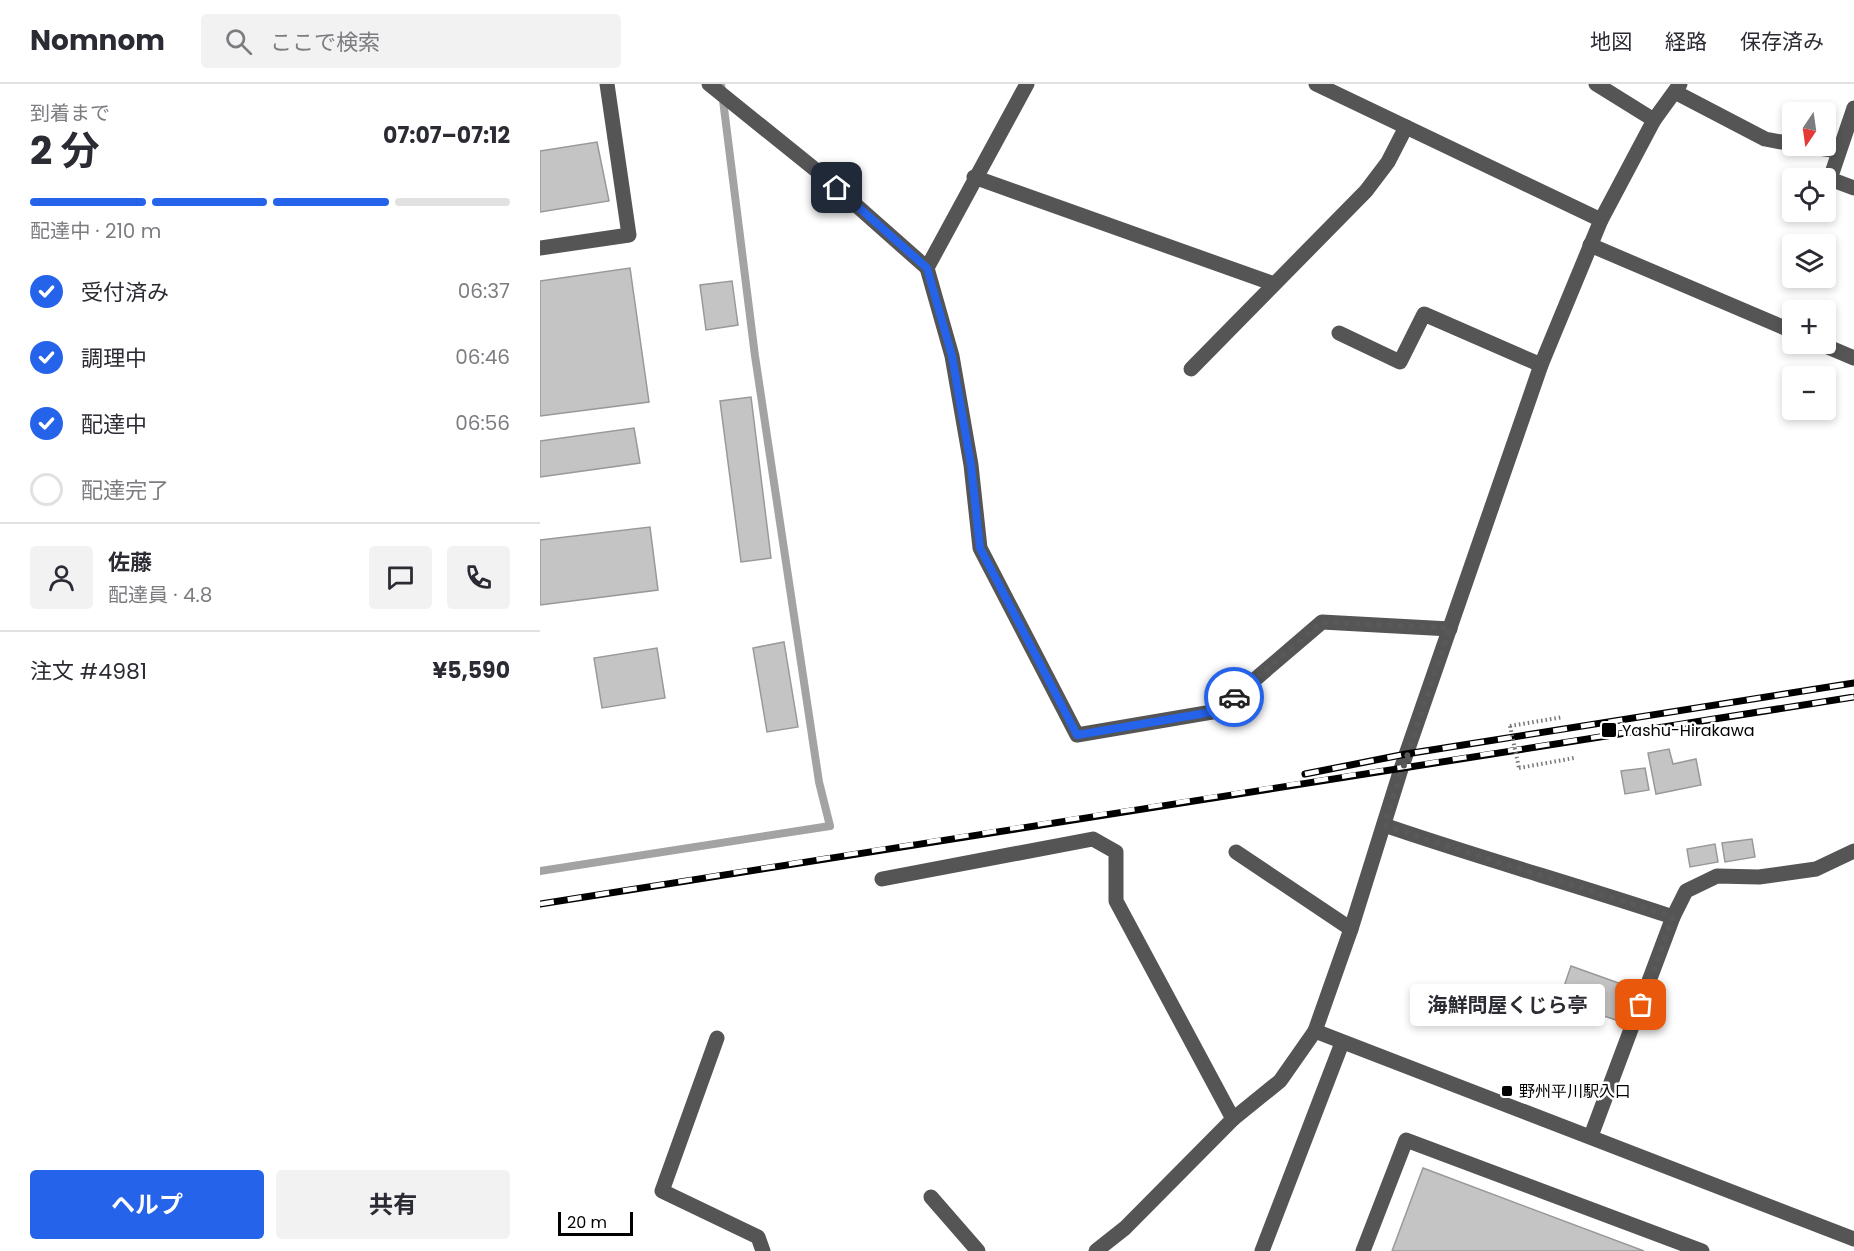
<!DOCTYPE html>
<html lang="ja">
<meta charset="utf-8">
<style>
:root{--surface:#fff;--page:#f2f2f3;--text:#2b2b33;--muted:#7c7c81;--line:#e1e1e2;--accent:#2563eb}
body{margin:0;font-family:Poppins,"Noto Sans JP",sans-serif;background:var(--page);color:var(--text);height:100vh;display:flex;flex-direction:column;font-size:22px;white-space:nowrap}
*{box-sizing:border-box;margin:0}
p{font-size:20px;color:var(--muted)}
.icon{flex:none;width:33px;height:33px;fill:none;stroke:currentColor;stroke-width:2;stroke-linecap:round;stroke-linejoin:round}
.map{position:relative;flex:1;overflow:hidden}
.side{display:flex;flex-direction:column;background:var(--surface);width:540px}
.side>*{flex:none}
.needle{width:39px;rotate:193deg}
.tools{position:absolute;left:1242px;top:18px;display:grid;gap:12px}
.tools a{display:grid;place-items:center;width:54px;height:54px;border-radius:6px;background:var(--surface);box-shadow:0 3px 9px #0003;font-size:30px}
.scale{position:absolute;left:18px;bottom:15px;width:75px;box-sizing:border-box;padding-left:6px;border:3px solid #000;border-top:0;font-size:16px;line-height:21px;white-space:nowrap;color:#000;-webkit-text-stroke:4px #fff;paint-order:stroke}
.pin{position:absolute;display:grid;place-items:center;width:51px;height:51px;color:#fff;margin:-26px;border-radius:12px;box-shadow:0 3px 9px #0006}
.courier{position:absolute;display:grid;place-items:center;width:60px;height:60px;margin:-30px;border:4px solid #2563eb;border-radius:50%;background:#fff;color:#222;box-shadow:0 2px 8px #0007}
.bubble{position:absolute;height:42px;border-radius:6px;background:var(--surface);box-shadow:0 3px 9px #0003;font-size:20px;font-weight:700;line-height:42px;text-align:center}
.headline em{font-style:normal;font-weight:700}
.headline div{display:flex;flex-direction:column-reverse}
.headline{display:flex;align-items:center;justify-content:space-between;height:102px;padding:0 30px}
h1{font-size:39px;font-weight:700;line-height:45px}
.bar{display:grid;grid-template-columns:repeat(4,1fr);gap:9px 6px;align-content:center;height:72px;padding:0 30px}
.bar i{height:8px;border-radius:4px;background:var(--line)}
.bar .on{background:var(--accent)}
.bar p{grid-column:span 4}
.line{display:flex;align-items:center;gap:15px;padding:0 30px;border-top:2px solid var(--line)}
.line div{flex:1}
.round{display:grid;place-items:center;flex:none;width:63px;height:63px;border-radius:6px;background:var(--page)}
ol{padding:0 30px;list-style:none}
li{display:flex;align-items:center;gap:18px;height:66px}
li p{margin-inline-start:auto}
li .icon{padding:6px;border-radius:50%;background:var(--accent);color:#fff;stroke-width:4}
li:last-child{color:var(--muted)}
li i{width:33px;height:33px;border:3px solid var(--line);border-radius:50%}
.cta{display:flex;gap:12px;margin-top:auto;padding:12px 30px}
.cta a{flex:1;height:69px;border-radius:6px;background:var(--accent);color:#fff;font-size:24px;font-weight:700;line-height:69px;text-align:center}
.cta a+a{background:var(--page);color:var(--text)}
header{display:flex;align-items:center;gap:36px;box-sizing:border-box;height:84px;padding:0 30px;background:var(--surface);border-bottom:2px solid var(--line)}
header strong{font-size:28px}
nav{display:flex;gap:33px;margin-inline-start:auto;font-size:21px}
.search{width:420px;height:54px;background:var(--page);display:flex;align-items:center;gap:15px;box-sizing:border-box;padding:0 21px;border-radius:6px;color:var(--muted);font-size:22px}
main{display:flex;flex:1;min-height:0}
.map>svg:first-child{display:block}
</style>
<header>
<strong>Nomnom</strong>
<div class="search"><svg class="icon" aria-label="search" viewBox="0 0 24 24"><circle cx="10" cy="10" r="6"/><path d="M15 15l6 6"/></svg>ここで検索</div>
<nav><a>地図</a><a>経路</a><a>保存済み</a></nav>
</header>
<main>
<section class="side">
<div class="headline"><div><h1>2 分</h1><p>到着まで</p></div><em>07:07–07:12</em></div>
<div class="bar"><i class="on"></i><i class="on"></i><i class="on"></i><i></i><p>配達中 · 210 m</p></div>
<ol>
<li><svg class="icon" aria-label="check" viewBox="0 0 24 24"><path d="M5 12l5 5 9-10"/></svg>受付済み<p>06:37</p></li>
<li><svg class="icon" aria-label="check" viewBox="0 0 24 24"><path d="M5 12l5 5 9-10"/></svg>調理中<p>06:46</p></li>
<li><svg class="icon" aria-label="check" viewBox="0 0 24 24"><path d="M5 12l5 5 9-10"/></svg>配達中<p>06:56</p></li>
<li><i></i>配達完了</li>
</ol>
<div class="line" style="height:108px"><a class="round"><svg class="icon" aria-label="person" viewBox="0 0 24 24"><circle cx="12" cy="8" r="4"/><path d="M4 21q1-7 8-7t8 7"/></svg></a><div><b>佐藤</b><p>配達員 · 4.8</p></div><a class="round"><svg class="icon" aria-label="chat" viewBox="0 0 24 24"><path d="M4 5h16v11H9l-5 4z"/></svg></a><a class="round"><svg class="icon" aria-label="phone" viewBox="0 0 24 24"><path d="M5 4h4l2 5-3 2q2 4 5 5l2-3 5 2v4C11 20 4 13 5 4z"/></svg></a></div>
<div class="line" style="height:78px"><div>注文 #4981</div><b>¥5,590</b></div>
<div class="cta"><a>ヘルプ</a><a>共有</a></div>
</section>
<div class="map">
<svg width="1314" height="1167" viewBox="0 0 1314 1167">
<rect width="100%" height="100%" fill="#fff"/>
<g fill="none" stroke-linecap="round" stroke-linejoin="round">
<path stroke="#a3a3a3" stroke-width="8" d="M0,787l290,-45 -11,-44 -64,-426 -34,-272"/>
</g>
<g fill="#c4c4c4" stroke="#999" stroke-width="1.5">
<path d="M57,58l12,59 -69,11v-61z"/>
<path d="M90,184l19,134 -109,14v-135z"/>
<path d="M192,197l6,44 -32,5 -6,-45z"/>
<path d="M211,313l20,161 -30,4 -21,-161z"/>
<path d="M94,344l6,35 -100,14v-36z"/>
<path d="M110,443l8,63 -118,15v-65z"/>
<path d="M244,558l14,85 -31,5 -14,-84z"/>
<path d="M117,564l8,50 -63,10 -8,-50z"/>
<path d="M1129,665l4,15 23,-5 5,26 -45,9 -8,-41z"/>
<path d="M1105,684l4,22 -24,4 -4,-23z"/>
<path d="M1212,755l3,18 -30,5 -3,-19z"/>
<path d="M1175,760l3,18 -28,5 -3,-18z"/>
<path d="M1031,882l56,20 -11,34 -57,-19z"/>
<path d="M883,1084l221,83h-252z"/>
</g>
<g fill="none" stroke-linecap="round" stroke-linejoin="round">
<g stroke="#777" stroke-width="4" stroke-dasharray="1.5 3" stroke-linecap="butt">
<path d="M970,642l53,-9"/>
<path d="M979,684l55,-10"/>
</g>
<g stroke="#555" stroke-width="15">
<path d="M169,0l113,91 105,93 25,88 19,109 9,83 97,187 141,-24 104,-89 128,7"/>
<path d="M776,0l285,136"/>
<path d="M1056,0l58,36"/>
<path d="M1135,8l90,47 27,5"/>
<path d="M1314,24l-24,71 24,9"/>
<path d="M1265,62l34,5"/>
<path d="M434,93l300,107"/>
<path d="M1050,161l202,86"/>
<path d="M0,164l89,-13 -22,-151"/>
<path d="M387,184l100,-184"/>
<path d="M799,249l61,29 24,-48 117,51"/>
<path d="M1281,260l33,14"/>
<path d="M651,285l175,-178 22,-29 18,-35"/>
<path d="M844,741c96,33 193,60 289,92"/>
<path d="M696,768l115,77"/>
<path d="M342,795l211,-40 23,13v49l117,218"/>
<path d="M775,947l539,208"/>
<path d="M177,954l-55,153 96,46 5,14"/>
<path d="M1051,1052l82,-219 13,-26 31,-15 42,1 57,-8 38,-18"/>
<path d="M391,1113l47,54"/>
<path d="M556,1167l29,-23 108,-109 47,-38 35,-50 36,-102 50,-160 140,-404 60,-145 53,-100 26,-36"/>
<path d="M722,1167l80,-208"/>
<path d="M823,1167l43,-111 296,111"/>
</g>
<g stroke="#000" stroke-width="7">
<g id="rail">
<path d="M765,690l101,-20 448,-71"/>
<path d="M0,820c438,-71 876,-139 1314,-207"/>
</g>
</g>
<use href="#rail" stroke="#fff" stroke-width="4.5" stroke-dasharray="14" stroke-linecap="butt"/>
<path stroke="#777" stroke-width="4" stroke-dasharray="1.5 3" stroke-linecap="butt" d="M970,642l9,42"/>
</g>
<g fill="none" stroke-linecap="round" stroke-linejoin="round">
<path stroke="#595959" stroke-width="6" stroke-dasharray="0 10.8" d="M694,613l88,-75 128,6 -66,197c96,33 193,60 289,92l-32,88"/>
<path stroke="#2563eb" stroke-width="8" d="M297,104l90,80 25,88 19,109 9,83 97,187 141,-24 16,-14"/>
</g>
<g fill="#000" stroke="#fff" stroke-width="2">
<rect x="1061" y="638" width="16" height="16" rx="3"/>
<rect x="961" y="1001" width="12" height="12" rx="3"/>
</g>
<g text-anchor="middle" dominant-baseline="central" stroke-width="5" stroke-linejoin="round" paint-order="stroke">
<g font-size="16" fill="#000" stroke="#fff" text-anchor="start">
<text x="1082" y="646">Yashu-Hirakawa</text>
<text x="979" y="1007">野州平川駅入口</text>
</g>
</g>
</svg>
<div class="tools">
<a><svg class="needle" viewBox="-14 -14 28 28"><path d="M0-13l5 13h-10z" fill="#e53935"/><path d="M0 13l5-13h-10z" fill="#7c7c81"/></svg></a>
<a><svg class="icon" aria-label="locate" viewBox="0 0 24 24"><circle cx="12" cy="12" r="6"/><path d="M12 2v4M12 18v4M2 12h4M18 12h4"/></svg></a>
<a><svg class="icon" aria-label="layers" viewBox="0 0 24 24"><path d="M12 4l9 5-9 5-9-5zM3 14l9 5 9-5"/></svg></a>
<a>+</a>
<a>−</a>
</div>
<div class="scale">20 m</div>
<div class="pin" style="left:1101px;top:921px;background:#ea580c"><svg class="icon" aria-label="bag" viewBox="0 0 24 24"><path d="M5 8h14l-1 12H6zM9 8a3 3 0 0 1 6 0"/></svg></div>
<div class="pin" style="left:297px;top:104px;background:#1f2937"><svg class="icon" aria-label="home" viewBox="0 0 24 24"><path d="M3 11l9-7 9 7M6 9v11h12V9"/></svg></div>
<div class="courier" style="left:694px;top:613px"><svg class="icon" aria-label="car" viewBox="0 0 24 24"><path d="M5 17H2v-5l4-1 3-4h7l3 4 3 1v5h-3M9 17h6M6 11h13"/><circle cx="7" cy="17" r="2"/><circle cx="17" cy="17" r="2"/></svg></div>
<div class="bubble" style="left:870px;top:900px;width:195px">海鮮問屋くじら亭</div>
</div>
</main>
